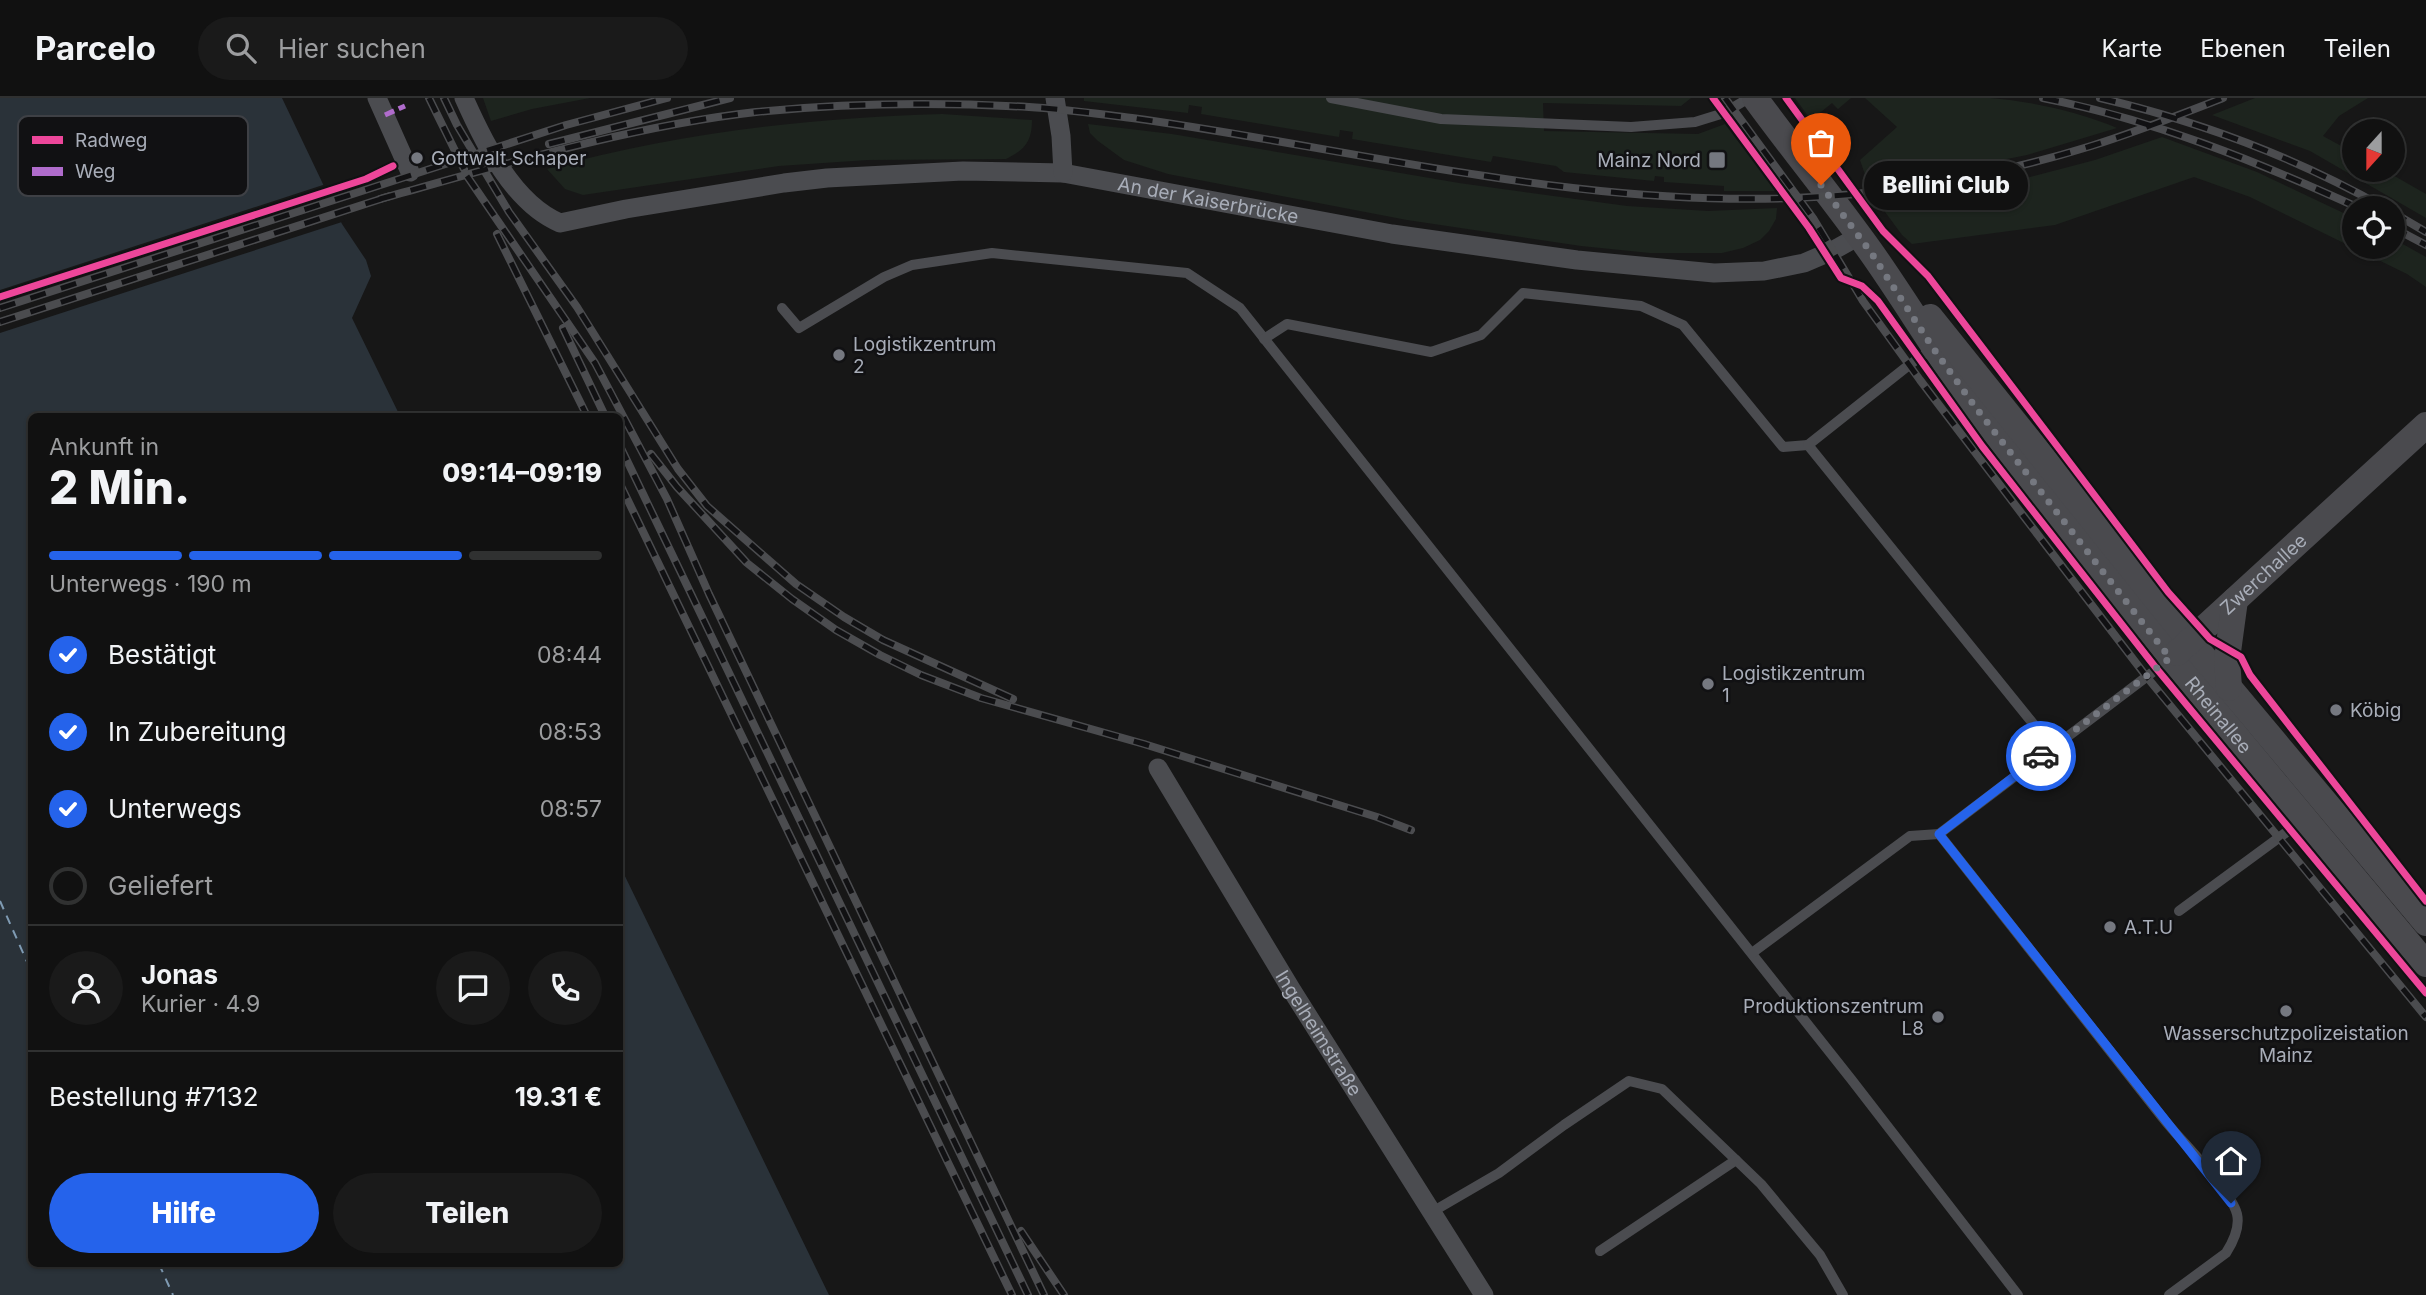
<!DOCTYPE html>
<html lang="de">
<meta charset="utf-8">
<style>
:root{--surface:#111;--page:#1a1a1a;--text:#f1f3f6;--muted:#9c9d9f;--line:#303131;--accent:#2563eb}
body{margin:0;font-family:Inter,sans-serif;background:var(--page);color:var(--text);height:100vh;display:flex;flex-direction:column;font-size:26px;white-space:nowrap}
*{box-sizing:border-box;margin:0}
p{font-size:23px;color:var(--muted)}
.icon{flex:none;width:38px;height:38px;fill:none;stroke:currentColor;stroke-width:2;stroke-linecap:round;stroke-linejoin:round}
.map{position:relative;flex:1;overflow:hidden}
.details{position:absolute;left:28px;top:315px;width:595px;height:854px;display:flex;flex-direction:column;background:var(--surface);border-radius:10px;box-shadow:0 2px 5px #0004,0 0 0 2px var(--line)}
.details>*{flex:none}
.needle{width:46px;rotate:201deg}
.controls{position:absolute;left:2342px;top:21px;display:grid;gap:14px}
.controls a{display:grid;place-items:center;width:63px;height:63px;border-radius:50%;background:var(--surface);box-shadow:0 2px 5px #0004,0 0 0 2px var(--line);font-size:35px}
.pin{position:absolute;display:grid;place-items:center;width:60px;height:60px;color:#fff;margin:-72px -30px;border-radius:50% 50% 50% 0;rotate:-45deg;box-shadow:0 0 7px #0007}
.pin .icon{rotate:45deg}
.courier{position:absolute;display:grid;place-items:center;width:70px;height:70px;margin:-35px;border:5px solid #2563eb;border-radius:50%;background:#fff;color:#222;box-shadow:0 2px 9px #0007}
.bubble{position:absolute;height:49px;border-radius:24px;background:var(--surface);box-shadow:0 2px 5px #0004,0 0 0 2px var(--line);font-size:23px;font-weight:800;line-height:49px;text-align:center}
.head em{font-style:normal;font-weight:800}
.head div{display:flex;flex-direction:column-reverse}
.head{display:flex;align-items:center;justify-content:space-between;height:119px;padding:0 21px}
h1{font-size:46px;font-weight:800;line-height:52px}
.bar{display:grid;grid-template-columns:repeat(4,1fr);gap:10px 7px;align-content:center;height:84px;padding:0 21px}
.bar i{height:9px;border-radius:5px;background:var(--line)}
.bar .active{background:var(--accent)}
.bar p{grid-column:span 4}
.line{display:flex;align-items:center;gap:18px;padding:0 21px;border-top:2px solid var(--line)}
.line div{flex:1}
.round{display:grid;place-items:center;flex:none;width:74px;height:74px;border-radius:37px;background:var(--page)}
ol{padding:0 21px;list-style:none}
li{display:flex;align-items:center;gap:21px;height:77px}
li p{margin-inline-start:auto}
li .icon{padding:7px;border-radius:50%;background:var(--accent);color:#fff;stroke-width:4}
li:last-child{color:var(--muted)}
li i{width:38px;height:38px;border:4px solid var(--line);border-radius:50%}
.cta{display:flex;gap:14px;margin-top:auto;padding:14px 21px}
.cta a{flex:1;height:80px;border-radius:42px;background:var(--accent);color:#fff;font-size:28px;font-weight:800;line-height:80px;text-align:center}
.cta a+a{background:var(--page);color:var(--text)}
header{display:flex;align-items:center;gap:42px;box-sizing:border-box;height:98px;padding:0 35px;background:var(--surface);border-bottom:2px solid var(--line)}
header strong{font-size:33px}
nav{display:flex;gap:38px;margin-inline-start:auto;font-size:24px}
.search{width:490px;height:63px;background:var(--page);display:flex;align-items:center;gap:18px;box-sizing:border-box;padding:0 24px;border-radius:38px;color:var(--muted);font-size:26px}
.map>svg:first-child{display:block}
</style>
<header>
<strong>Parcelo</strong>
<div class="search"><svg class="icon" aria-label="search" viewBox="0 0 24 24"><circle cx="10" cy="10" r="6"/><path d="M15 15l6 6"/></svg>Hier suchen</div>
<nav><a>Karte</a><a>Ebenen</a><a>Teilen</a></nav>
</header>
<div class="map">
<svg width="2426" height="1197" viewBox="0 0 2426 1197">
<rect width="100%" height="100%" fill="#171717"/>
<g fill="#1d241e">
<path d="M483,0h107l-58,11 -41,12z"/>
<path d="M1084,0h607l-10,8 -138,-3 1,28 154,3 27,-10 51,67h-52v-5l-60,-4v-5l-9,-1 -1,5 -90,-9 -8,-6 -63,-10 -2,6 -139,-23 1,-7 -13,-2 -1,7 -138,-23 1,-7 -13,-2 -1,8 -104,-12z"/>
<path d="M1795,0h56l-13,11 -6,-6 -21,17z"/>
<path d="M1865,0c41,0 84,0 125,0 40,3 90,14 127,30l-90,27 -95,19 -64,9 -8,-23 37,-33z"/>
<path d="M2255,0h113l-29,18 -16,20 31,17v17h30l42,24v24l-116,-67 -98,-36z"/>
<path d="M942,16l90,6c0,21 -7,30 -26,39l-138,1 -89,6 -196,29 -18,-6 -18,-20c128,-36 262,-51 395,-55z"/>
<path d="M1088,26l84,10 287,49 168,23 81,5 69,-3 -1,11 -7,12 -9,9 -17,8 -21,5h-72l-69,-7 -174,-26 -239,-46 -44,-14 -26,-19 -8,-8z"/>
<path d="M2162,39l95,35 97,46v29h38v-9l34,19v30l-19,-13 -157,-77 -56,-20 -139,48 -143,19 -10,-9 -25,-34 48,-6 2,7 12,-2v-7l49,-5 107,-28z"/>
</g>
<path fill="#2a3239" d="M0,0h282l60,126 24,36 5,16 -19,42 48,98h-368v848h588v-398l209,429h-829z"/>
<path fill="#171717" d="M326,86l19,37 -345,112v-43z"/>
<g fill="none" stroke-linecap="round" stroke-linejoin="round">
<g stroke="#7f9bb3" stroke-width="2" stroke-dasharray="9 7" stroke-linecap="butt">
<path d="M0,803l32,72"/>
<path d="M159,1166l14,31"/>
</g>
<g stroke="#4b4c50" stroke-width="10">
<path d="M1331,0l110,21 190,8 64,-5 29,-9 25,-15"/>
<path d="M782,210l17,20 85,-51 28,-12 80,-12 195,20 53,35 611,771 167,216"/>
<path d="M1264,241l23,-15 144,28 50,-17 42,-42 118,13 42,19 100,122 25,-2 244,302"/>
<path d="M1808,347l101,-80 23,-16"/>
<path d="M1939,736c75,94 148,189 223,283 17,22 69,73 75,97 3,13 -4,28 -11,39l-57,42"/>
<path d="M1939,736l231,-175"/>
<path d="M2179,813l124,-91"/>
<path d="M1752,855l158,-117 29,-2"/>
<path d="M1432,1114l67,-39 65,-48 65,-44 33,8 99,95 59,71 23,40"/>
<path d="M1600,1153l136,-91"/>
</g>
<g stroke="#4b4c50" stroke-width="19">
<path d="M377,0l33,74"/>
<path id="s1" d="M464,0c20,45 49,105 96,125l66,-14 158,-26 43,-5 136,-7 100,2 329,61 185,26 137,13 50,-2 40,-8 28,-12 27,-15"/>
<path d="M1055,0l6,38 2,37"/>
<path id="s2" d="M1158,670l133,221 193,306"/>
</g>
<g stroke="#4a4a4e" stroke-width="26">
<path id="s3" d="M1755,0c38,52 79,102 116,154 36,51 67,104 105,155 142,192 297,373 450,557"/>
<path d="M1930,219l260,324 236,282"/>
<path id="s4" d="M2177,555l249,-228"/>
<path d="M2229,590l-2,-29 8,-59"/>
</g>
<g stroke="#4b4c4f" stroke-width="8">
<g id="rail">
<path d="M429,0l35,71"/>
<path d="M444,0l13,27 52,87 68,95 101,162 29,37 89,78 48,33 39,23 130,59"/>
<path d="M1725,0l88,120 50,83 57,79 105,138 121,158 280,341"/>
<path d="M2043,0c111,22 213,63 316,110"/>
<path d="M2100,0c98,23 197,60 285,110"/>
<path d="M549,46l181,-46"/>
<path d="M467,78l128,187 72,136 42,95 335,701"/>
<path d="M380,101c122,-34 251,-73 376,-87 91,-9 182,-10 273,-5 34,2 69,7 103,11 118,16 235,41 353,58 148,23 302,34 450,7 52,-9 105,-21 156,-37 45,-14 88,-31 132,-48"/>
<path d="M2392,114l34,20"/>
<path d="M2392,129l34,18"/>
<path d="M497,136l90,182"/>
<path d="M0,210l566,-183 101,-27"/>
<path d="M0,224l390,-126"/>
<path d="M563,230l42,88"/>
<path d="M620,348l408,849"/>
<path d="M651,356l26,33 70,76 45,36 44,31 44,25 41,20 60,23 163,46 233,73 34,13"/>
<path d="M620,386l392,811"/>
<path d="M1021,1133l43,64"/>
</g>
</g>
<use href="#rail" stroke="#111113" stroke-width="5" stroke-dasharray="16" stroke-linecap="butt"/>
<path stroke="#b06ccc" stroke-width="5" stroke-dasharray="10 5" stroke-linecap="butt" d="M385,17l20,-9"/>
<g stroke="#111113" stroke-width="11">
<g id="cycleway">
<path d="M1713,0l96,130 32,50 21,8 16,15 104,145 174,222 270,325"/>
<path d="M1786,0l97,133 45,45 240,316 42,47 31,18 9,18 176,226"/>
<path d="M0,199l366,-118 27,-13"/>
</g>
</g>
<use href="#cycleway" stroke="#ed469a" stroke-width="7"/>
</g>
<g fill="none" stroke-linecap="round" stroke-linejoin="round">
<path stroke="#757880" stroke-width="7" stroke-dasharray="0 12.6" d="M1821,87l51,69 61,94 43,60 194,250 -129,98"/>
<path stroke="#2563eb" stroke-width="9" d="M2041,658l-102,78 292,369"/>
</g>
<g fill="#757880" stroke="#111113" stroke-width="2.5">
<circle cx="417" cy="60" r="7"/>
<rect x="1708" y="53" width="18" height="18" rx="3.5"/>
<circle cx="839" cy="257" r="7"/>
<circle cx="1708" cy="586" r="7"/>
<circle cx="2336" cy="612" r="7"/>
<circle cx="2110" cy="829" r="7"/>
<circle cx="2286" cy="913" r="7"/>
<circle cx="1938" cy="919" r="7"/>
</g>
<g text-anchor="middle" dominant-baseline="central" stroke-width="5" stroke-linejoin="round" paint-order="stroke">
<g font-size="19" fill="#a8adb8" stroke="#111113" text-anchor="start">
<text x="431" y="60">Gottwalt Schaper</text>
<text x="1701" y="62" text-anchor="end">Mainz Nord</text>
<text x="853" y="246">Logistikzentrum<tspan x="853" dy="22">2</tspan></text>
<text x="1722" y="575">Logistikzentrum<tspan x="1722" dy="22">1</tspan></text>
<text x="2350" y="612">Köbig</text>
<text x="2124" y="829">A.T.U</text>
<text x="1924" y="908" text-anchor="end">Produktionszentrum<tspan x="1924" dy="22">L8</tspan></text>
<text x="2286" y="935" text-anchor="middle">Wasserschutzpolizeistation<tspan x="2286" dy="22">Mainz</tspan></text>
</g>
<g font-size="19" fill="#a8adb8" stroke="#111113">
<text stroke="none"><textPath href="#s1" startOffset="816">An der Kaiserbrücke</textPath></text>
<text stroke="none"><textPath href="#s4" startOffset="117">Zwerchallee</textPath></text>
<text stroke="none"><textPath href="#s3" startOffset="772">Rheinallee</textPath></text>
<text stroke="none"><textPath href="#s2" startOffset="310">Ingelheimstraße</textPath></text>
</g>
</g>
<rect x="18" y="18" width="230" height="80" rx="10" fill="#111113" stroke="#3e4045" stroke-width="2"/>
<rect x="32" y="38" width="31" height="8" fill="#ed469a"/>
<rect x="32" y="69" width="31" height="9" fill="#b06ccc"/>
<g font-size="19" fill="#a8adb8">
<text x="75" y="49">Radweg</text>
<text x="75" y="80">Weg</text>
</g>
</svg>
<div class="controls">
<a><svg class="needle" viewBox="-14 -14 28 28"><path d="M0-13l5 13h-10z" fill="#e53935"/><path d="M0 13l5-13h-10z" fill="#9c9d9f"/></svg></a>
<a><svg class="icon" aria-label="locate" viewBox="0 0 24 24"><circle cx="12" cy="12" r="6"/><path d="M12 2v4M12 18v4M2 12h4M18 12h4"/></svg></a>
</div>
<div class="pin" style="left:1821px;top:87px;background:#ea580c"><svg class="icon" aria-label="bag" viewBox="0 0 24 24"><path d="M5 8h14l-1 12H6zM9 8a3 3 0 0 1 6 0"/></svg></div>
<div class="pin" style="left:2231px;top:1105px;background:#1f2937"><svg class="icon" aria-label="home" viewBox="0 0 24 24"><path d="M3 11l9-7 9 7M6 9v11h12V9"/></svg></div>
<div class="courier" style="left:2041px;top:658px"><svg class="icon" aria-label="car" viewBox="0 0 24 24"><path d="M5 17H2v-5l4-1 3-4h7l3 4 3 1v5h-3M9 17h6M6 11h13"/><circle cx="7" cy="17" r="2"/><circle cx="17" cy="17" r="2"/></svg></div>
<div class="bubble" style="left:1864px;top:63px;width:164px">Bellini Club</div>
<section class="details">
<div class="head"><div><h1>2 Min.</h1><p>Ankunft in</p></div><em>09:14–09:19</em></div>
<div class="bar"><i class="active"></i><i class="active"></i><i class="active"></i><i></i><p>Unterwegs · 190 m</p></div>
<ol>
<li><svg class="icon" aria-label="check" viewBox="0 0 24 24"><path d="M5 12l5 5 9-10"/></svg>Bestätigt<p>08:44</p></li>
<li><svg class="icon" aria-label="check" viewBox="0 0 24 24"><path d="M5 12l5 5 9-10"/></svg>In Zubereitung<p>08:53</p></li>
<li><svg class="icon" aria-label="check" viewBox="0 0 24 24"><path d="M5 12l5 5 9-10"/></svg>Unterwegs<p>08:57</p></li>
<li><i></i>Geliefert</li>
</ol>
<div class="line" style="height:126px"><a class="round"><svg class="icon" aria-label="person" viewBox="0 0 24 24"><circle cx="12" cy="8" r="4"/><path d="M4 21q1-7 8-7t8 7"/></svg></a><div><b>Jonas</b><p>Kurier · 4.9</p></div><a class="round"><svg class="icon" aria-label="chat" viewBox="0 0 24 24"><path d="M4 5h16v11H9l-5 4z"/></svg></a><a class="round"><svg class="icon" aria-label="phone" viewBox="0 0 24 24"><path d="M5 4h4l2 5-3 2q2 4 5 5l2-3 5 2v4C11 20 4 13 5 4z"/></svg></a></div>
<div class="line" style="height:91px"><div>Bestellung #7132</div><b>19.31 €</b></div>
<div class="cta"><a>Hilfe</a><a>Teilen</a></div>
</section>
</div>
